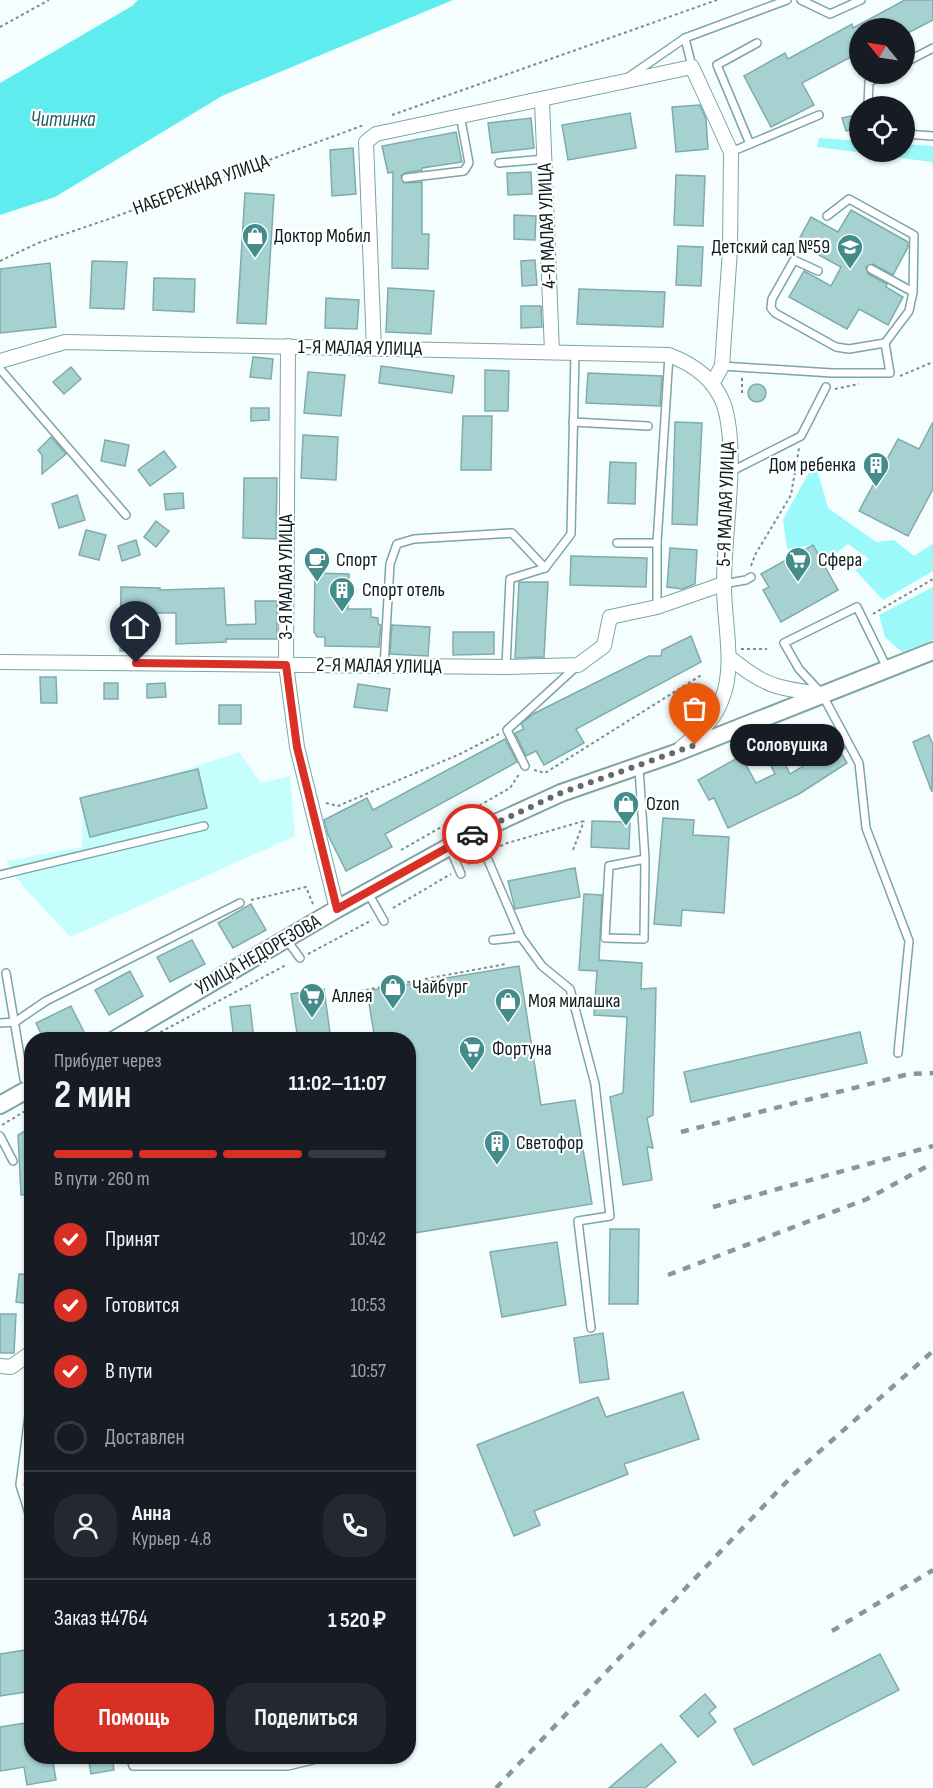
<!DOCTYPE html>
<html lang="ru">
<meta charset="utf-8">
<style>
:root{--surface:#171b24;--page:#242831;--text:#f1f3f6;--muted:#9ea1a6;--line:#363941;--accent:#d93025}
body{margin:0;font-family:"Sofia Sans Condensed",sans-serif;background:var(--page);color:var(--text);height:100vh;display:flex;flex-direction:column;font-size:22px;white-space:nowrap}
*{box-sizing:border-box;margin:0}
p{font-size:20px;color:var(--muted)}
.icon{flex:none;width:33px;height:33px;fill:none;stroke:currentColor;stroke-width:2;stroke-linecap:round;stroke-linejoin:round}
.map{position:relative;flex:1;overflow:hidden}
.details{position:absolute;left:24px;top:1032px;width:392px;height:732px;display:flex;flex-direction:column;background:var(--surface);border-radius:24px;box-shadow:0 2px 4px #0004}
.details>*{flex:none}
.needle{width:39px;rotate:300deg}
.controls{position:absolute;left:849px;top:18px;display:grid;gap:12px}
.controls a{display:grid;place-items:center;width:66px;height:66px;border-radius:50%;background:var(--surface);box-shadow:0 2px 4px #0004;font-size:30px}
.pin{position:absolute;display:grid;place-items:center;width:51px;height:51px;color:#fff;margin:-62px -26px;border-radius:50% 50% 50% 0;rotate:-45deg;box-shadow:0 0 6px #0007}
.pin .icon{rotate:45deg}
.courier{position:absolute;display:grid;place-items:center;width:60px;height:60px;margin:-30px;border:4px solid #d93025;border-radius:50%;background:#fff;color:#222;box-shadow:0 2px 8px #0007}
.bubble{position:absolute;height:42px;border-radius:21px;background:var(--surface);box-shadow:0 2px 4px #0004;font-size:20px;font-weight:700;line-height:42px;text-align:center}
.headline em{font-style:normal;font-weight:700}
.headline div{display:flex;flex-direction:column-reverse}
.headline{display:flex;align-items:center;justify-content:space-between;height:102px;padding:0 30px}
h1{font-size:39px;font-weight:700;line-height:45px}
.bar{display:grid;grid-template-columns:repeat(4,1fr);gap:9px 6px;align-content:center;height:72px;padding:0 30px}
.bar i{height:8px;border-radius:4px;background:var(--line)}
.bar .active{background:var(--accent)}
.bar p{grid-column:span 4}
.line{display:flex;align-items:center;gap:15px;padding:0 30px;border-top:2px solid var(--line)}
.line div{flex:1}
.round{display:grid;place-items:center;flex:none;width:63px;height:63px;border-radius:24px;background:var(--page)}
ol{padding:0 30px;list-style:none}
li{display:flex;align-items:center;gap:18px;height:66px}
li p{margin-inline-start:auto}
li .icon{padding:6px;border-radius:50%;background:var(--accent);color:#fff;stroke-width:4}
li:last-child{color:var(--muted)}
li i{width:33px;height:33px;border:3px solid var(--line);border-radius:50%}
.cta{display:flex;gap:12px;margin-top:auto;padding:12px 30px}
.cta a{flex:1;height:69px;border-radius:24px;background:var(--accent);color:#fff;font-size:24px;font-weight:700;line-height:69px;text-align:center}
.cta a+a{background:var(--page);color:var(--text)}
.map>svg:first-child{display:block}
</style>
<div class="map">
<svg width="933" height="1788" viewBox="0 0 933 1788">
<rect width="100%" height="100%" fill="#f5fefe"/>
<path fill="#c6fdfd" d="M239,752l22,31 29,-7 5,60 -225,101 -47,-51 -17,-25 76,-14 1,-44z"/>
<g fill="#9bf9fa">
<path d="M819,138l40,3 1,11h44l1,-8 28,2v22l-1,-6 -115,-15z"/>
<path d="M815,462l13,46 48,34 18,-2 20,16 19,-12v27l-50,29 -28,-30 14,-11 -21,-15 -24,19 -11,-18 -26,4 -4,-30z"/>
<path d="M933,587v53l-31,12 -17,-15 -6,-22z"/>
</g>
<path fill="#5eecee" d="M138,0h315l-231,96 -167,101 -55,18v-132l132,-77z"/>
<g fill="#a6d1d1" stroke="#81abab" stroke-width="1.5">
<path d="M905,0h28v20l-29,15v-7h-44v24l-58,31 12,22 -43,22 -27,-51 41,-23 3,6 64,-35 1,4z"/>
<path d="M700,105l6,14 2,30 -32,3 -4,-45z"/>
<path d="M630,113l6,35 -68,12 -6,-35z"/>
<path d="M860,114v13l-14,4 -4,-13z"/>
<path d="M531,118l3,30 -42,5 -4,-30z"/>
<path d="M456,132l6,30 -40,6v2l-17,3 -4,3 3,7 18,-1v52h7l-1,35 -36,-1 1,-96 -5,1 -6,-27z"/>
<path d="M353,148l3,46 -24,2 -2,-46z"/>
<path d="M531,172l1,22 -24,1 -1,-22z"/>
<path d="M676,175l29,1 -2,50 -29,-1z"/>
<path d="M245,193l29,2 -8,129 -29,-1z"/>
<path d="M851,210l57,32v5l-15,28 -20,-11 -7,3 2,7 19,10 -1,3 17,10 -15,28 -29,-16 -12,20 -58,-32 15,-26 27,15 10,-19 -44,-24 14,-26 27,15z"/>
<path d="M514,215l22,1 -1,24 -21,-1z"/>
<path d="M678,246l25,1 -2,39 -25,-1z"/>
<path d="M535,260l2,25 -15,1 -1,-25z"/>
<path d="M92,261l35,1 -3,47 -34,-1z"/>
<path d="M50,263l6,64 -56,6v-64z"/>
<path d="M154,278l41,1 -1,33 -41,-2z"/>
<path d="M388,288l46,3 -3,43 -45,-2z"/>
<path d="M579,289l86,3 -2,35 -86,-3z"/>
<path d="M326,298l33,2 -2,29 -32,-1z"/>
<path d="M521,306h20l1,21 -21,1z"/>
<path d="M253,357l20,2 -2,20 -21,-2z"/>
<path d="M381,366l73,10 -2,17 -73,-10z"/>
<path d="M71,367l10,12 -17,15 -11,-12z"/>
<path d="M485,370l24,1 -1,40h-23z"/>
<path d="M308,372l37,3 -4,41 -37,-3z"/>
<path d="M588,373l74,3 -2,30 -74,-3z"/>
<circle cx="757" cy="393" r="9"/>
<path d="M251,408h18v12l-18,1z"/>
<path d="M463,416h29l-1,54h-30z"/>
<path d="M675,422l27,1 -5,102 -25,-1z"/>
<path d="M933,422v67l-25,47 -49,-25 39,-72 21,10z"/>
<path d="M303,435l35,2 -2,43 -35,-2z"/>
<path d="M51,437l15,17 -24,20v-19l-4,-5z"/>
<path d="M105,440l24,5 -4,21 -24,-5z"/>
<path d="M164,451l12,16 -26,19 -12,-16z"/>
<path d="M610,462l26,1 -1,41 -27,-1z"/>
<path d="M244,478h33l-1,61 -33,-1z"/>
<path d="M183,493l1,15 -18,2 -2,-16z"/>
<path d="M77,495l8,25 -26,8 -7,-24z"/>
<path d="M156,521l13,10 -13,16 -12,-10z"/>
<path d="M86,530l20,5 -7,25 -20,-5z"/>
<path d="M136,540l4,15 -18,6 -4,-15z"/>
<path d="M813,545l25,45 -57,32 -18,-32 6,-3 -8,-13z"/>
<path d="M670,548l27,2 -2,34 -13,5 -15,-2z"/>
<path d="M571,556l76,2 -1,29 -76,-2z"/>
<path d="M315,573l34,1 -1,35h23v8l7,1v6l3,1 -2,22 -54,-1v-9h-8l-3,-5z"/>
<path d="M519,582h29l-4,75 -29,1z"/>
<path d="M121,587l39,1v2l64,-2 2,37 30,-1 -1,-23h22v38h-51v3l-50,2v-31h-29v38h-27z"/>
<path d="M392,625l38,2 -2,29 -38,-2z"/>
<path d="M453,632h41v22l-41,1z"/>
<path d="M691,636l10,26 -125,67 8,14 -40,22 -8,-14 -10,5 -11,-23 9,-4 -3,-5 12,-10 116,-58h12l1,-6z"/>
<path d="M40,677h16l1,26h-16z"/>
<rect x="104" y="683" width="14" height="16"/>
<path d="M165,683l1,14 -19,1v-14z"/>
<path d="M358,684l32,5 -3,22 -33,-4z"/>
<rect x="219" y="705" width="22" height="19"/>
<path d="M837,735l8,13 -5,3 7,12 -48,31 -71,34 -14,-30 -5,2 -11,-20 43,-24 15,27 19,-9 -4,-8 12,-6 7,14 22,-13 -3,-6 6,-3 -2,-3z"/>
<path d="M929,735l4,10 -1,47 -19,-50z"/>
<path d="M505,739l12,23 -132,72 7,13 -46,24 -18,-36 -4,-15 43,-22 6,12z"/>
<path d="M198,769l9,39 -117,29 -10,-39z"/>
<path d="M663,818l31,2 -1,15 36,2 -5,76 -42,-3 -1,16 -27,-2z"/>
<path d="M592,821l38,1 -1,27 -38,-2z"/>
<path d="M575,868l5,29 -65,12 -7,-28z"/>
<path d="M584,894l18,1 -3,65 43,3 -1,26 15,-1 -3,127 -6,3 6,30 -6,-1 5,33 -29,5 -13,-88 13,-4 4,-76 -33,-2 3,-44 -18,-1z"/>
<path d="M251,904l15,26 -33,18 -15,-25z"/>
<path d="M192,940l13,24 -35,18 -13,-25z"/>
<path d="M519,966l22,139 34,-5 17,104 -184,30v-194h-33l-8,-49z"/>
<path d="M130,971l13,25 -34,19 -14,-25z"/>
<path d="M324,989l7,51h-33l-7,-46z"/>
<path d="M250,1005l4,35h-20l-4,-33z"/>
<path d="M71,1006l13,26 -14,8h-26l-8,-17z"/>
<path d="M860,1032l7,31 -176,39 -7,-30z"/>
<path d="M32,1127v67l-11,1 -3,-60z"/>
<path d="M610,1229h29l-1,75h-29z"/>
<path d="M557,1242l9,63 -64,12 -12,-65z"/>
<path d="M19,1274l13,1v29l-16,-2z"/>
<path d="M0,1314h16l-2,39h-14z"/>
<path d="M603,1333l6,46 -29,4 -6,-45z"/>
<path d="M683,1392l16,47 -75,25 4,10 -94,37 6,14 -26,11 -37,-91 121,-48 8,20z"/>
<path d="M32,1649v42l-32,5v-42z"/>
<path d="M880,1654l19,36 -146,75 -19,-36z"/>
<path d="M705,1694l11,13 -7,6 7,9 -18,15 -18,-21z"/>
<path d="M32,1722v34h20l4,24 -29,5 -3,-18 -24,4v-44z"/>
<path d="M661,1744l15,18 -31,26h-36z"/>
<path d="M88,1756h24l2,14 -23,4z"/>
</g>
<g fill="none" stroke-linecap="round" stroke-linejoin="round">
<g stroke="#7ca5a5" stroke-width="10">
<g id="service">
<path d="M801,0l29,14 31,-14"/>
<path d="M904,63l29,-15"/>
<path d="M692,67l-7,-29 102,-38"/>
<path d="M630,76l55,-38"/>
<path d="M868,106l1,-24 15,-8"/>
<path d="M904,134l29,2"/>
<path d="M750,144l-33,-79 40,-22"/>
<path d="M731,152l88,-37"/>
<path d="M499,163l46,-4"/>
<path d="M406,178l58,-7 5,-8 -9,-48"/>
<path d="M827,216l22,-17 65,36 -1,57"/>
<path d="M818,271l-24,-11 -22,39 -1,9 4,5 61,34 13,2 36,-6 24,-32 4,-19 -42,-23"/>
<path d="M722,366l110,7h58l-5,-30"/>
<path d="M0,369l126,146"/>
<path d="M573,422l75,4"/>
<path d="M732,471l69,-35 25,-49"/>
<path d="M617,543h40"/>
<path d="M723,584l23,-4 5,-3"/>
<path d="M657,607v-64l12,-188"/>
<path d="M384,666l6,-102 7,-20 17,-5 98,-6 33,35"/>
<path d="M506,667l4,-88 35,-11 26,-34 4,-181"/>
<path d="M887,668l-30,-61 -73,36 15,26 23,25 37,69 7,65 43,113 -11,112"/>
<path d="M525,766l-18,-36 70,-64"/>
<path d="M639,768l6,91 -36,7 -4,72 39,1 1,-80"/>
<path d="M476,832l45,105"/>
<path d="M449,846l12,28"/>
<path d="M0,875l204,-49"/>
<path d="M368,893l16,28"/>
<path d="M286,939l14,19"/>
<path d="M493,940l28,-3 21,29 28,23 25,95 15,132 -32,5 13,107"/>
<path d="M6,973l18,106"/>
<path d="M0,1023l15,-1 31,-21 194,-98"/>
<path d="M0,1136l13,25"/>
<path d="M32,1392l-12,93 12,38"/>
<path d="M130,1756l3,10h155l29,-7v-3"/>
</g>
</g>
<g stroke="#7ca5a5" stroke-width="16">
<g id="minor">
<path d="M542,101l10,251"/>
<path d="M288,346l-2,319 11,82 40,162"/>
<path d="M374,348l-8,-206 10,-8 316,-67 39,85 -1,98 -8,116 -10,18"/>
<path d="M0,361l65,-19 604,13c24,9 46,25 55,50 15,47 0,126 0,177 -1,36 12,83 -2,117 -8,22 -23,34 -40,48"/>
<path d="M729,657c36,30 48,31 93,37"/>
<path d="M0,662l506,5 72,-2 26,-19 6,-29 47,-10 66,-23"/>
<path d="M0,1366l11,1 21,-15"/>
</g>
</g>
<g stroke="#7ca5a5" stroke-width="20">
<g id="tertiary">
<path d="M114,1040l223,-131 139,-77 85,-39 112,-39 260,-103"/>
<path d="M0,1105l32,-18"/>
</g>
</g>
<g stroke="#7f8c8c" stroke-width="2" stroke-dasharray="3 3" stroke-linecap="butt">
<path d="M0,27l49,-27"/>
<path d="M392,115l325,-115"/>
<path d="M0,261l38,-18 68,-23 258,-95"/>
<path d="M900,376l33,-14"/>
<path d="M835,389l24,-5"/>
<path d="M742,393v-15"/>
<path d="M751,566l4,-11 36,-60 8,-47"/>
<path d="M873,614l60,-35"/>
<path d="M741,649h26"/>
<path d="M534,770l11,3 158,-99"/>
<path d="M326,803l12,3 122,-52 39,-20"/>
<path d="M495,849l9,-5 80,-23"/>
<path d="M401,850l109,-62 10,-15"/>
<path d="M573,850l11,-29"/>
<path d="M468,864l7,-4"/>
<path d="M251,900l55,-13 7,17"/>
<path d="M393,908l58,-34"/>
<path d="M308,954l64,-34"/>
<path d="M360,991l146,-27"/>
<path d="M155,1035l131,-70"/>
<path d="M92,1040l8,-5"/>
<path d="M2,1125l30,-18"/>
</g>
<use href="#service" stroke="#fff" stroke-width="7"/>
<use href="#minor" stroke="#fff" stroke-width="14"/>
<use href="#tertiary" stroke="#fff" stroke-width="16"/>
<g stroke="#8a9797" stroke-width="4.5" stroke-dasharray="8 8" stroke-linecap="butt">
<path d="M681,1132l228,-58 24,-1"/>
<path d="M713,1207l220,-61"/>
<path d="M668,1275l199,-76 66,-36"/>
<path d="M832,1631l101,-61"/>
<path d="M496,1788l298,-314 139,-123"/>
</g>
</g>
<g fill="none" stroke-linecap="round" stroke-linejoin="round">
<path stroke="#5e6c6c" stroke-width="6" stroke-dasharray="0 10.8" d="M472,834l89,-41 134,-48"/>
<path stroke="#d93025" stroke-width="8" d="M136,663l150,2 11,82 40,162 135,-75"/>
</g>
<defs>
<g id="shop-pin" transform="scale(1.35)"><path d="M0 17L-7.5 6A9.5 9.5 0 1 1 7.5 6Z" fill="#448c8c" stroke="#fff"/><path d="M-5-2.5h2.3a2.7 3.5 0 0 1 5.4 0H5L5.5 6h-11ZM-1.5-2.5h3a1.5 2.3 0 0 0-3 0Z" fill="#fff"/></g>
<g id="school-pin" transform="scale(1.35)"><path d="M0 17L-7.5 6A9.5 9.5 0 1 1 7.5 6Z" fill="#448c8c" stroke="#fff"/><path d="M0-5L7-2L0 1L-7-2ZM-4 1L0 2.5L4 1V4Q0 6-4 4Z" fill="#fff"/></g>
<g id="building-pin" transform="scale(1.35)"><path d="M0 17L-7.5 6A9.5 9.5 0 1 1 7.5 6Z" fill="#448c8c" stroke="#fff"/><path d="M-4-6H4V6H1V3H-1V6H-4ZM-2.5-4.3h1.7v1.8h-1.7ZM.8-4.3h1.7v1.8H.8ZM-2.5-1h1.7V.8h-1.7ZM.8-1h1.7V.8H.8Z" fill="#fff"/></g>
<g id="cafe-pin" transform="scale(1.35)"><path d="M0 17L-7.5 6A9.5 9.5 0 1 1 7.5 6Z" fill="#448c8c" stroke="#fff"/><path d="M-5.5-4.5H6V0H3Q3 3.5 0 3.5H-2.5Q-5.5 3.5-5.5 0ZM3-3.2v2h1.7v-2ZM-6 4.5H4V6H-6Z" fill="#fff"/></g>
<g id="supermarket-pin" transform="scale(1.35)"><path d="M0 17L-7.5 6A9.5 9.5 0 1 1 7.5 6Z" fill="#448c8c" stroke="#fff"/><path d="M-6-5.5h2.5l.6 2H6L4.5 2H-2.5L-4.4-4H-6ZM-1.5 3.2a1.3 1.3 0 1 0 .1 0ZM3 3.2a1.3 1.3 0 1 0 .1 0Z" fill="#fff"/></g>
</defs>
<g fill-rule="evenodd">
<use href="#shop-pin" x="255" y="236"/>
<use href="#school-pin" x="850" y="247"/>
<use href="#building-pin" x="876" y="465"/>
<use href="#cafe-pin" x="317" y="560"/>
<use href="#supermarket-pin" x="798" y="560"/>
<use href="#building-pin" x="342" y="590"/>
<use href="#shop-pin" x="626" y="804"/>
<use href="#shop-pin" x="393" y="987"/>
<use href="#supermarket-pin" x="312" y="996"/>
<use href="#shop-pin" x="508" y="1001"/>
<use href="#supermarket-pin" x="472" y="1049"/>
<use href="#building-pin" x="497" y="1143"/>
</g>
<g text-anchor="middle" dominant-baseline="central" stroke-width="4.5" stroke-linejoin="round" paint-order="stroke">
<g font-size="20" fill="#0d1e1e" stroke="#fff">
<text transform="translate(201 185) rotate(-20)">НАБЕРЕЖНАЯ УЛИЦА</text>
<text transform="translate(547 226) rotate(-92)">4-Я МАЛАЯ УЛИЦА</text>
<text transform="translate(360 348) rotate(1)">1-Я МАЛАЯ УЛИЦА</text>
<text transform="translate(726 504) rotate(-88)">5-Я МАЛАЯ УЛИЦА</text>
<text transform="translate(286 577) rotate(-90)">3-Я МАЛАЯ УЛИЦА</text>
<text transform="translate(379 666) rotate(1)">2-Я МАЛАЯ УЛИЦА</text>
<text transform="translate(258 955) rotate(-30)">УЛИЦА НЕДОРЕЗОВА</text>
</g>
<g font-size="20" fill="#0d1e1e" stroke="#fff" text-anchor="start">
<text x="274" y="236">Доктор Мобил</text>
<text x="830" y="247" text-anchor="end">Детский сад №59</text>
<text x="856" y="465" text-anchor="end">Дом ребенка</text>
<text x="336" y="560">Спорт</text>
<text x="818" y="560">Сфера</text>
<text x="362" y="590">Спорт отель</text>
<text x="646" y="804">Ozon</text>
<text x="412" y="987">Чайбург</text>
<text x="332" y="996">Аллея</text>
<text x="528" y="1001">Моя милашка</text>
<text x="492" y="1049">Фортуна</text>
<text x="516" y="1143">Светофор</text>
</g>
<g font-size="21" font-style="italic" fill="#235e5f" stroke="#fff">
<text x="63" y="119">Читинка</text>
</g>
</g>
</svg>
<div class="controls">
<a><svg class="needle" viewBox="-14 -14 28 28"><path d="M0-13l5 13h-10z" fill="#e53935"/><path d="M0 13l5-13h-10z" fill="#9ea1a6"/></svg></a>
<a><svg class="icon" aria-label="locate" viewBox="0 0 24 24"><circle cx="12" cy="12" r="6"/><path d="M12 2v4M12 18v4M2 12h4M18 12h4"/></svg></a>
</div>
<div class="pin" style="left:695px;top:745px;background:#ea580c"><svg class="icon" aria-label="bag" viewBox="0 0 24 24"><path d="M5 8h14l-1 12H6zM9 8a3 3 0 0 1 6 0"/></svg></div>
<div class="pin" style="left:136px;top:663px;background:#1f2937"><svg class="icon" aria-label="home" viewBox="0 0 24 24"><path d="M3 11l9-7 9 7M6 9v11h12V9"/></svg></div>
<div class="courier" style="left:472px;top:834px"><svg class="icon" aria-label="car" viewBox="0 0 24 24"><path d="M5 17H2v-5l4-1 3-4h7l3 4 3 1v5h-3M9 17h6M6 11h13"/><circle cx="7" cy="17" r="2"/><circle cx="17" cy="17" r="2"/></svg></div>
<div class="bubble" style="left:730px;top:724px;width:114px">Соловушка</div>
<section class="details">
<div class="headline"><div><h1>2 мин</h1><p>Прибудет через</p></div><em>11:02–11:07</em></div>
<div class="bar"><i class="active"></i><i class="active"></i><i class="active"></i><i></i><p>В пути · 260 m</p></div>
<ol>
<li><svg class="icon" aria-label="check" viewBox="0 0 24 24"><path d="M5 12l5 5 9-10"/></svg>Принят<p>10:42</p></li>
<li><svg class="icon" aria-label="check" viewBox="0 0 24 24"><path d="M5 12l5 5 9-10"/></svg>Готовится<p>10:53</p></li>
<li><svg class="icon" aria-label="check" viewBox="0 0 24 24"><path d="M5 12l5 5 9-10"/></svg>В пути<p>10:57</p></li>
<li><i></i>Доставлен</li>
</ol>
<div class="line" style="height:108px"><a class="round"><svg class="icon" aria-label="person" viewBox="0 0 24 24"><circle cx="12" cy="8" r="4"/><path d="M4 21q1-7 8-7t8 7"/></svg></a><div><b>Анна</b><p>Курьер · 4.8</p></div><a class="round"><svg class="icon" aria-label="phone" viewBox="0 0 24 24"><path d="M5 4h4l2 5-3 2q2 4 5 5l2-3 5 2v4C11 20 4 13 5 4z"/></svg></a></div>
<div class="line" style="height:78px"><div>Заказ #4764</div><b>1 520 ₽</b></div>
<div class="cta"><a>Помощь</a><a>Поделиться</a></div>
</section>
</div>
